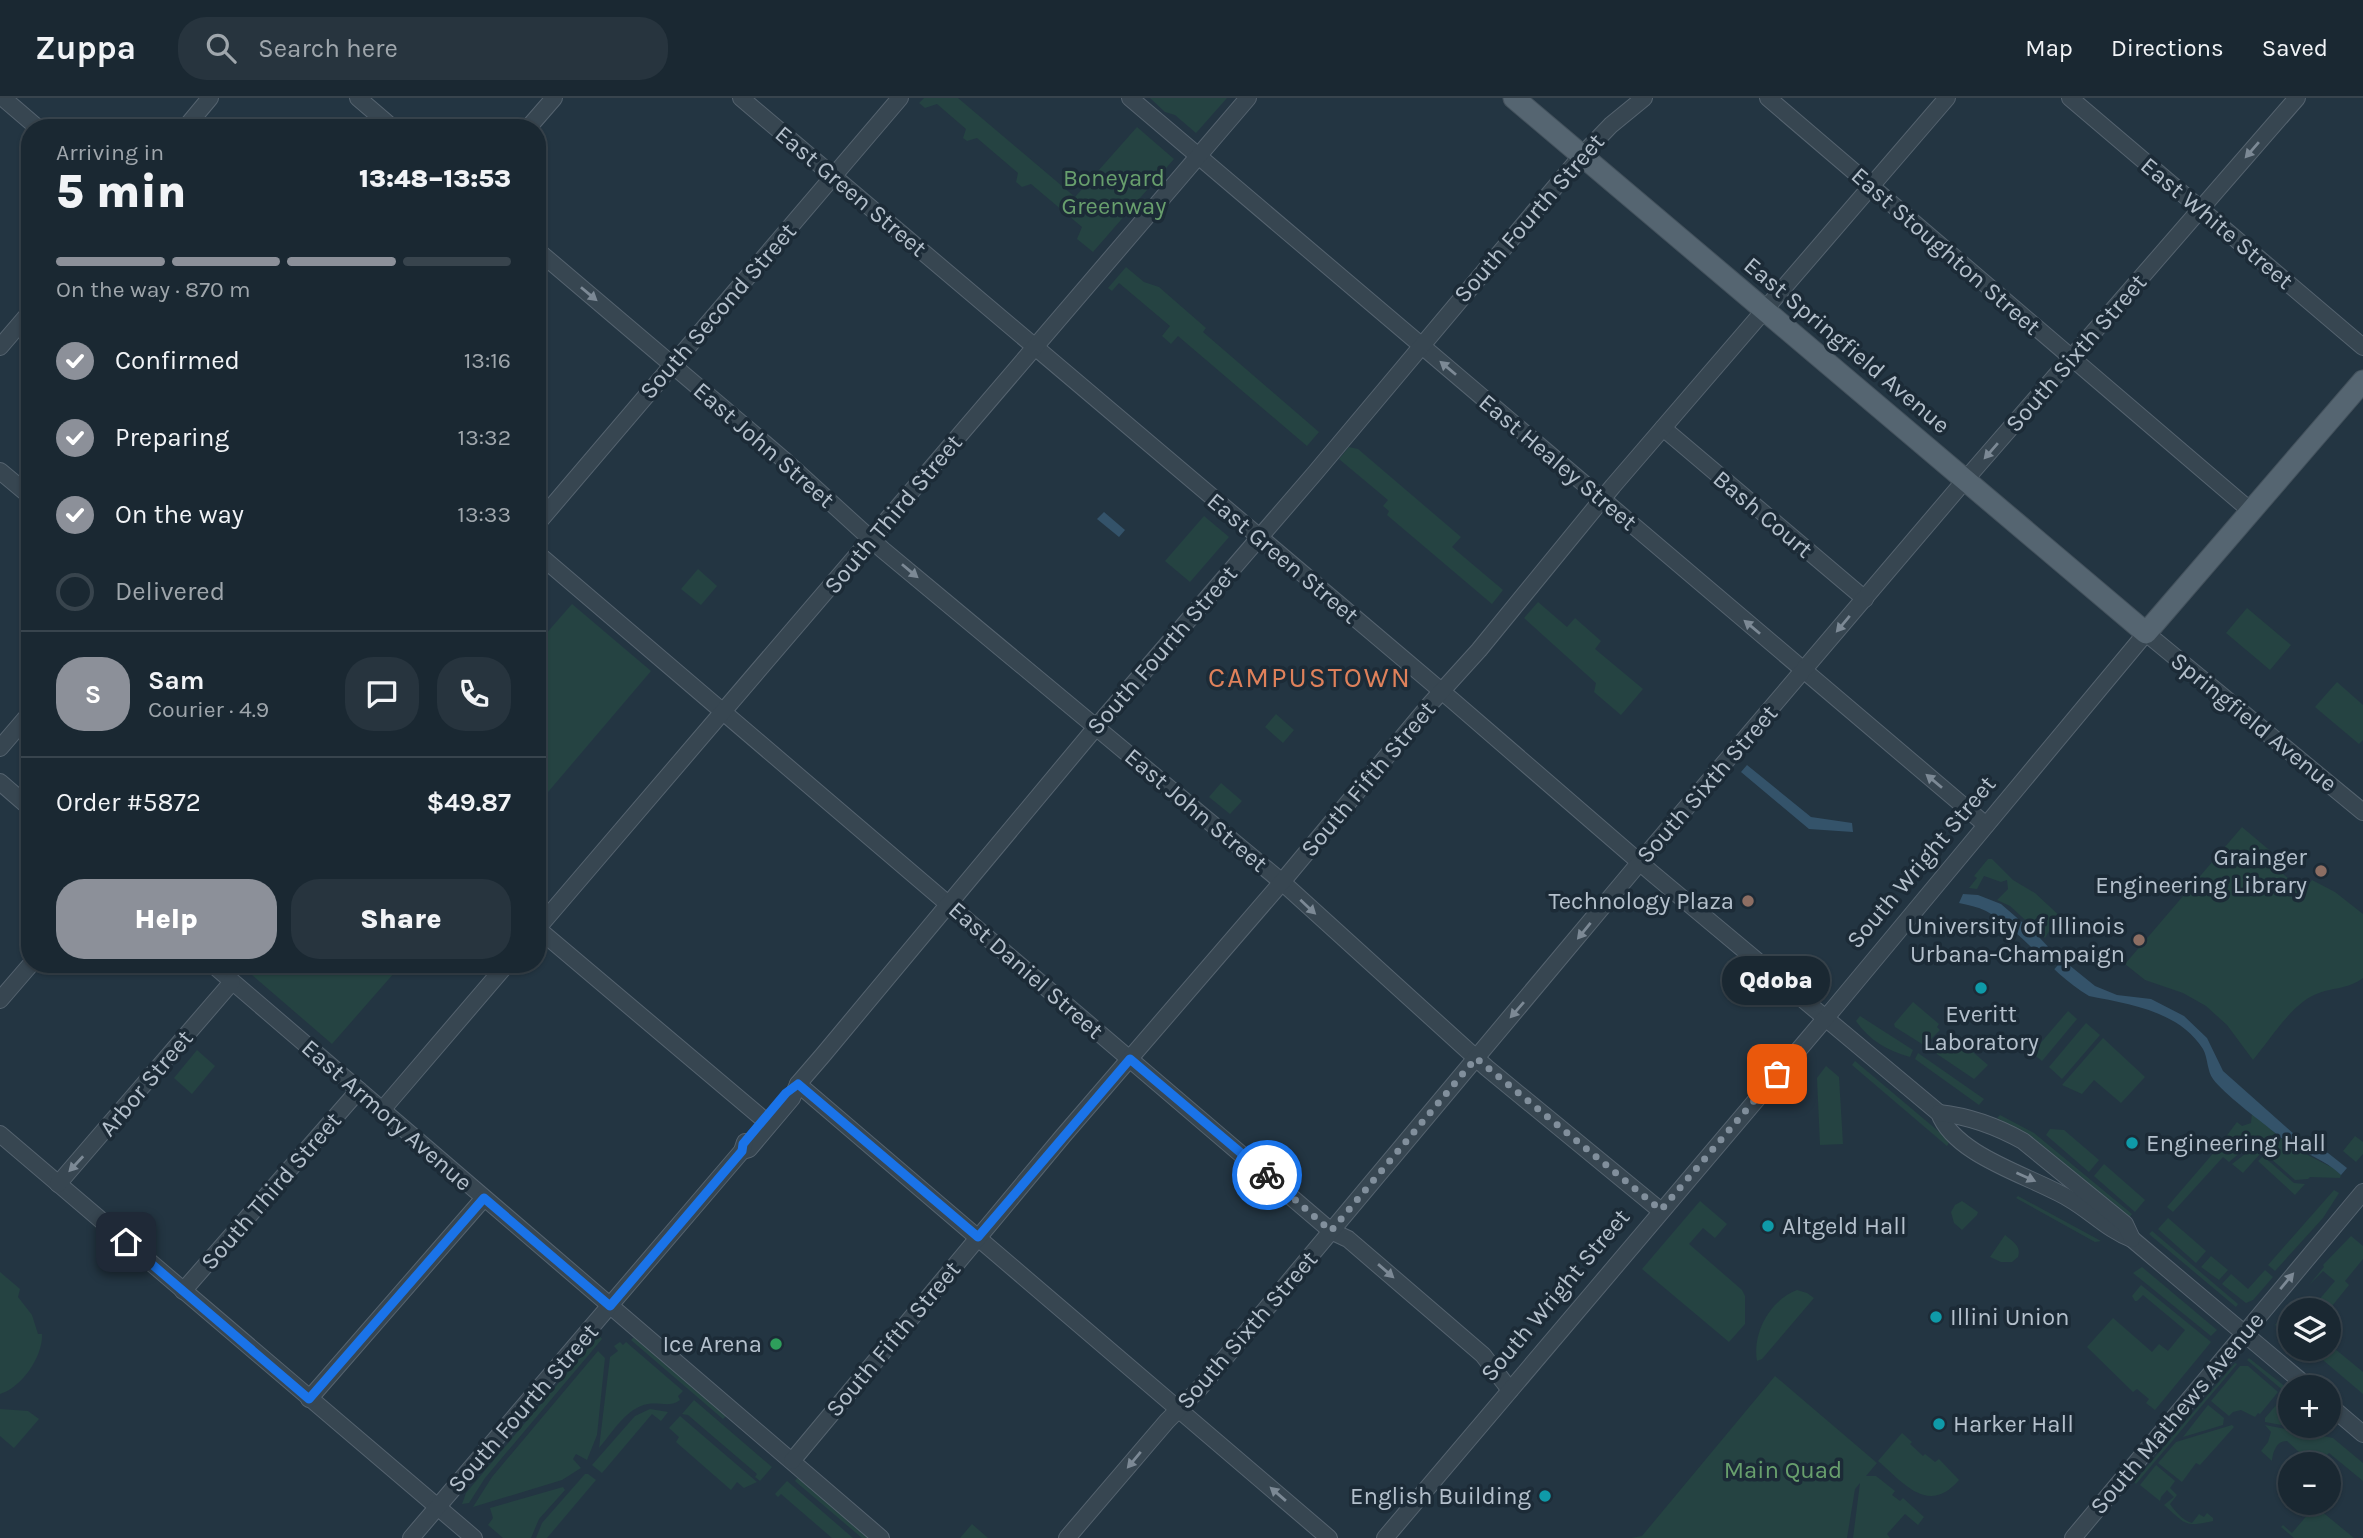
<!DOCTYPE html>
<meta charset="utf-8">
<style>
:root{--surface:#1a2832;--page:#27343e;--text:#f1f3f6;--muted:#9fa6ac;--line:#38444d;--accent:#8c9099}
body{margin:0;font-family:Karla,sans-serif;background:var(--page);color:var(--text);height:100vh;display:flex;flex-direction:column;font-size:26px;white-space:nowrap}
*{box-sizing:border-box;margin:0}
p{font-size:23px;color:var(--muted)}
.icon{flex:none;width:38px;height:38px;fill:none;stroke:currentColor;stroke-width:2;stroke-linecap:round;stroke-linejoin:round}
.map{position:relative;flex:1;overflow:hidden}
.drawer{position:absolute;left:21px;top:21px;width:525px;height:854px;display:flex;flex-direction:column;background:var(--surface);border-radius:28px;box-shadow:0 2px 5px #0004,0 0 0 2px var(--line)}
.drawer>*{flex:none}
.controls{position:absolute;left:2278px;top:1200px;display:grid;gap:14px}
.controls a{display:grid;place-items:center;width:63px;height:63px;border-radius:50%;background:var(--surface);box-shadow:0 2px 5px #0004,0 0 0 2px var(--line);font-size:35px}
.pin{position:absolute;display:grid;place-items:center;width:60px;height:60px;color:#fff;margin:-30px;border-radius:14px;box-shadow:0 4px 10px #0006}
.courier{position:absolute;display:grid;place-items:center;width:70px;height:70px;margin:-35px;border:5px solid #1a73e8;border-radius:50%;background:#fff;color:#222;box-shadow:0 2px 9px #0007}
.bubble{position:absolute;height:49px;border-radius:24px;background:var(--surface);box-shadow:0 2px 5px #0004,0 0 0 2px var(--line);font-size:23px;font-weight:800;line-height:49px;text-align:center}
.overview em{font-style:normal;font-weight:800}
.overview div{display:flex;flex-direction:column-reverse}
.overview{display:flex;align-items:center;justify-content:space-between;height:119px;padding:0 35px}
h1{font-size:46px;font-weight:800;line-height:52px}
.bar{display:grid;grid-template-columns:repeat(4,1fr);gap:10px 7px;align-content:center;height:84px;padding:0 35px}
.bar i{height:9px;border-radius:5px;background:var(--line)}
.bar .active{background:var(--accent)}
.bar p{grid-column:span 4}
.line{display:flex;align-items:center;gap:18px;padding:0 35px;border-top:2px solid var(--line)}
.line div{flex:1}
.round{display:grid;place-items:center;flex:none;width:74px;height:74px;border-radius:28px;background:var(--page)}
ol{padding:0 35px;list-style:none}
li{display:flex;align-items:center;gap:21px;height:77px}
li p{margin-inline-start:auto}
li .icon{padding:7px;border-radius:50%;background:var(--accent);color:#fff;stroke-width:4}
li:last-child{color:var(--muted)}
li i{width:38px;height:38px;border:4px solid var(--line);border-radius:50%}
.button{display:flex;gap:14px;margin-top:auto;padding:14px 35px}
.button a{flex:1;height:80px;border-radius:28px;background:var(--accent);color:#fff;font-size:28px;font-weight:800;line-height:80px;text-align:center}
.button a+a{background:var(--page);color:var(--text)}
header{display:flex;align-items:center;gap:42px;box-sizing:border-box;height:98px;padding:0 35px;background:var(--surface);border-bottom:2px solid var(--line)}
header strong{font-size:33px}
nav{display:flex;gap:38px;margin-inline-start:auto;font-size:24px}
.search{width:490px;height:63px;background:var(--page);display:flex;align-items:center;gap:18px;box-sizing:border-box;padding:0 24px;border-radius:28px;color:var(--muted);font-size:26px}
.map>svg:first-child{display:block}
</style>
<header>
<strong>Zuppa</strong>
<div class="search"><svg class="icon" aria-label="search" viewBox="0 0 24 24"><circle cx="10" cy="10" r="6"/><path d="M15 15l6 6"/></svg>Search here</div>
<nav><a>Map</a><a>Directions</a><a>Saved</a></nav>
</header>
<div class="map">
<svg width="2363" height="1440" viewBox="0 0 2363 1440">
<rect width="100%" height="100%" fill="#233542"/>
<g fill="#254342">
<path d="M924,0h34l117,99 62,-70 37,32 -81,93 -16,-13 5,-12 -51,-43 -9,3 -6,-5 2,-9 -41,-35 -10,3 -4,-3 3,-9 -29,-25 -12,4 -6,-5z"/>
<path d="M1150,0h77l-31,35 -21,-18 -10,-3z"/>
<path d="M1126,169l18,15 15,5 47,41 -3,4 116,100 -12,14 -129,-110 -7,8 -9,-8 8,-10 -51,-43 -7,8 -4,-3z"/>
<path d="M1349,349l9,2 103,88 -9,10 51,43 -11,14 -105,-89 2,-4 -6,-5 5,-6 -49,-41z"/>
<path d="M1204,418l25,21 -39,45 -25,-21z"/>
<path d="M698,471l19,17 -16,19 -20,-16z"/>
<path d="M1538,504l29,25 8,-9 26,23 -6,8 48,40 -22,26 -27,-23 2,-9 -72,-65z"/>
<path d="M572,506l79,67 -114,134v-161z"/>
<path d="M2247,510l44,37 -21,25 -44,-37z"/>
<path d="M2337,584l26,23v35l-4,4 -44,-37z"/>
<path d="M1276,616l18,16 -11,13 -18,-16z"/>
<path d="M1221,685l21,18 -12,13 -21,-17z"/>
<path d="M2242,729l32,27 -6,7 35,30 9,-11 23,12 28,22v64c-15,12 -34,9 -51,18 -22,11 -43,45 -59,64l-26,-35 -21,-19 -23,-13 -38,-13 -20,-16z"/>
<path d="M1988,761h4l21,21 22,13 27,25 12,8 -3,6 -10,-6 -10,2 -6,10 -35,-32 -13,-6 11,-11 -1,-9 -6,2 -17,-6 -7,13 -8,-1 8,-10 -3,-2z"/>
<path d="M263,866h139l-70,80 -80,-69z"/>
<path d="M1913,904l26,22 -2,3 3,3 -14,14h-4l-27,-17 -1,-3z"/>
<path d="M2068,913l9,8 -35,42 -10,-8z"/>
<path d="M1860,918l53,34 -3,7c-22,-6 -41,-17 -54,-36z"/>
<path d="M2086,925l14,12 -38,44 -13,-12z"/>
<path d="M1946,937l3,3 5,-2 34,29 -14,14 -37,-25 -1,-7z"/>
<path d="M2103,940l42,39 -24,26 -27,-23 -12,14 -20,-9z"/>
<path d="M197,952l18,16 -23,28 -18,-16z"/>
<path d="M1918,955l66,46 -5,6 -64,-46z"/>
<path d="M1855,963l95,80 -3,5 -95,-81z"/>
<path d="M1826,968l13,11 4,67 -23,1 -3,-67z"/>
<path d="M2252,1015l38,33 45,23 6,6 -1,3 -30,-1 -2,2 -13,1 -43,-38 -18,3 -9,-7 12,-16 5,4 9,-3z"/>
<path d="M2000,1017l34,18 98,81 -3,4 -97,-81 -35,-19z"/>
<path d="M2050,1031l14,1 35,30 -10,12 -43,-37z"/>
<path d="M2355,1038l8,6v12l-7,8 -13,-11z"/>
<path d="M2222,1045l13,6 13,-3 -19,16 -6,-5 -50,55 -6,-5z"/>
<path d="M2253,1050l7,6 -17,19 -11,-9z"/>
<path d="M2263,1058l31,27 11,1 -10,11 -37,-34z"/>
<path d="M2104,1066l41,36 -10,12 -41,-36z"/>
<path d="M2334,1092l5,3 -16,25 -48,53 -7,-6z"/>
<path d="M2018,1098l83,45 -6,1 -79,-44z"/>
<path d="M1700,1103l27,23 -12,14 -12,-10 -14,16 53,46 3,6v28l-16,18 -87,-73z"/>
<path d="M1962,1103l16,11 -1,3 -15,15 -8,-7 -3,-11 4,-7z"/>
<path d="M2168,1120l38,33 -10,12 -38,-34z"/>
<path d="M2152,1133l86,73 -2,3 -87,-73z"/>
<path d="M2005,1137c7,6 17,11 13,22l-6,5h-11l-11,-5z"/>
<path d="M2351,1138l12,10v13l-18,22 4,4 -21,26h-9l-8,-6 5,-5 2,1 17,-20 -12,-10 -14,14 15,-18 -1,-2z"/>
<path d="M2211,1158l17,14 -9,10 -18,-13z"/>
<path d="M2142,1169l75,63 -6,6 -78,-63z"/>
<path d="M2265,1172l8,7 -20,23 -7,3 -24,-19 9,-10 17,15z"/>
<path d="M0,1174l20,17 -2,8 14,18 6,19h4c1,23 -21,54 -42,60z"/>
<path d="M2141,1187l70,57 -56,68 -9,-7 3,-4 -12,-10 -4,3 -46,-45 26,-29 39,34 7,-8 9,7 17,-21 -42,-35 -6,6h-2l-3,-5z"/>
<path d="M1797,1192l10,3 7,5 -52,61 -5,2c-5,-28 13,-61 40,-71z"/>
<path d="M2297,1201l13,12h-19v26l-16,-12z"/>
<path d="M599,1237l3,4 -117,139 -16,25 -7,1 4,-11z"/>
<path d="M634,1239l92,79 -3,3 -92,-79z"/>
<path d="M620,1244l3,3 3,-3 57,49 -5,5 2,4c-11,8 -19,2 -32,4 -21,3 -36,29 -49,44l11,-91 8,-6 -4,-5z"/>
<path d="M2329,1246l34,28v22l-53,-45h19z"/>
<path d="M598,1253l7,7 -8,77 -10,25 -11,-6 -3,5 8,9 -19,12 -89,27 19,-30z"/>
<path d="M2249,1260l42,33v6l-44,-37z"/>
<path d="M2235,1265l2,1 -101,120 -2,-2z"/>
<path d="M2240,1268h8l30,26 -18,22 -2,-1 -3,4 -14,-7 -8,2 -4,4 -18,-15z"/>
<path d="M1775,1278l102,87 -11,13h10l19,15 -3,4 8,6 3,-3 21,19 -6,8 -13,-11 -18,20 3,4h-37l7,-55 -5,6 -8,49h-216l11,-2z"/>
<path d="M2284,1298l7,6v24h28l7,7 -61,-11v-4z"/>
<path d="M694,1302l78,67 -12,14 -5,-4 2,-3 -69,-59 -6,-1z"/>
<path d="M2208,1307l16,13 -1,7 -40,12z"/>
<path d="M0,1311l28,2 11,8 -25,29 -14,-12z"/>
<path d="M650,1311l18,3 -7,9 -9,-7 -50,59 -10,-8 43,-49z"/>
<path d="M680,1318l77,66 -13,6 -7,-6 -6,8 -55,-48 3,-5 -10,-9z"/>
<path d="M2232,1327l2,2 -34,38 -4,-2 -14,19 -24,-19 18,-21z"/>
<path d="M2265,1327l68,13 30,25v18l-34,-28 -6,6 -12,-9 -7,9 7,6h-14l3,-12 -13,-12c-11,0 -14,11 -15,20l-11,-10 7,-9 3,-10z"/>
<path d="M1902,1335l10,9 -2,2 13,12 2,-2 10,8 4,-3 20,21c-31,36 -55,3 -81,-19z"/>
<path d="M2156,1367l19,16 -5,7 7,7 -7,9c4,6 13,17 22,19l7,-9 5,3 3,-4 6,5v3c-29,7 -28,2 -49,-16l10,-8 -7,-7 -6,7 -1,4 -20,-16z"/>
<path d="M585,1376h3l8,6 -49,58h-11l6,-15z"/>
<path d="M798,1379l70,61h-6l-67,-57z"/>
<path d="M787,1383l66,57h-21l-51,-44 -3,3 -3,-3z"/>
<path d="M563,1389l2,3 -26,29 -8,19h-28l-15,-13 5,-7 -3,-10z"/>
<path d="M2315,1408l39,32h-60l-13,-11 2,-2 9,8z"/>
<path d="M972,1426l16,14h-28z"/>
</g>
<g fill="#34536a">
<path d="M1104,414l21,18 -6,7 -22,-18z"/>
<path d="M1747,667l64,52 41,6 1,9 -44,-3 -68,-57z"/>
<path d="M1963,796l15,1 23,9 37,32 15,16 42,34 22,9 34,4 33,17 23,22 16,33 80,71 25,11 19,15 -6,7c-20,-19 -45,-23 -67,-43 -16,-13 -50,-38 -61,-53 -6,-8 -5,-21 -10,-30 -24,-38 -74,-45 -114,-53 -39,-23 -66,-65 -103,-85 -8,-4 -18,-6 -27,-8z"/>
</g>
<path fill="#233542" d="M2057,853l8,6 -14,16 -7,-7z"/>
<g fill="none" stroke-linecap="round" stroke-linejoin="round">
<g stroke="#55636f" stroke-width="18">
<g id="minor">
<path d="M3,0l35,30"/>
<path d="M358,0l35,30"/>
<path d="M741,0l711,602 200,173 287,240c16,43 92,63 129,85 23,13 40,32 64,41l177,149"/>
<path d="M1130,0l856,727"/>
<path d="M1768,0l484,414"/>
<path d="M2070,0l293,249"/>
<path d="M185,30l25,-30"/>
<path d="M528,30l26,-30"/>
<path d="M537,152l246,209 100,91 399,332 205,186 174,143"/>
<path d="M0,249l30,-35"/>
<path d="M1663,330l202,171"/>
<path d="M0,373l30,25"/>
<path d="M537,426l363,-426"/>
<path d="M537,455l794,678 17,8 135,116 27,35"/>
<path d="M0,650l30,-35"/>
<path d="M0,684l30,26"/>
<path d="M537,830l226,191"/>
<path d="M537,831l711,-831"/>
<path d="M212,866l669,574"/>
<path d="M0,902l31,-36"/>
<path d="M798,986l531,454"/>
<path d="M382,1012l125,-146"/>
<path d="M1939,1015c28,3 59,14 84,28l102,83 7,15"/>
<path d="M0,1036l474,404"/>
<path d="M742,1053l7,-2 43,-51 6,-14 25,-29 274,-329 218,-253 267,-318 29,-30 33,-27"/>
<path d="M58,1086l174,-202"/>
<path d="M183,1193l176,-201"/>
<path d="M309,1301l175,-201"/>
<path d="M2329,1307l34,29"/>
<path d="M792,1363l271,-325 219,-254 149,-179 48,-53 134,-164 334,-388"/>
<path d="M411,1440l331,-387 3,-9"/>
<path d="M1067,1440l100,-117 32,-32 441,-527 326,-383 331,-381"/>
<path d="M1385,1440l450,-531 311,-374 217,179"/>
<path d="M2073,1440l290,-346"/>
</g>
</g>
<g stroke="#44525d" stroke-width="23">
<path id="major" d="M1514,0l632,535 217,-252"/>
</g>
<use href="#minor" stroke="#374651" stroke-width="16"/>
<use href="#major" stroke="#556571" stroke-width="21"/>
</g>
<defs><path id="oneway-solid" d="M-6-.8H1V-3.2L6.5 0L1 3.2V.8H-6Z" transform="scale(1.75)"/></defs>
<g fill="#7c8995">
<use href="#oneway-solid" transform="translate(2252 52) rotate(131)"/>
<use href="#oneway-solid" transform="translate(589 196) rotate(40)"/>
<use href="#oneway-solid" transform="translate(1448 270) rotate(-140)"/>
<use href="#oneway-solid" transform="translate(1991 353) rotate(131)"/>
<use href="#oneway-solid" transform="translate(910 473) rotate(40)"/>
<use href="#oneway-solid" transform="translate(1843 526) rotate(130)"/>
<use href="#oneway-solid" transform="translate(1752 529) rotate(-140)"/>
<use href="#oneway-solid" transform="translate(1934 683) rotate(-140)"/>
<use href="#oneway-solid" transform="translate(1308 809) rotate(43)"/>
<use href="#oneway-solid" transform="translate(1584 833) rotate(129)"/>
<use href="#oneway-solid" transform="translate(1517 912) rotate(131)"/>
<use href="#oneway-solid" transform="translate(76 1066) rotate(133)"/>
<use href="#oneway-solid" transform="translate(2026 1079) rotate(24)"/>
<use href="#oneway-solid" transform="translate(1386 1173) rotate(41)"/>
<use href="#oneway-solid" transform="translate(2287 1183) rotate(-50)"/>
<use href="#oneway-solid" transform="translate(1134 1362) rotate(130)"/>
<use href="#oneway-solid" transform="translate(1278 1396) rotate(-139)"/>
</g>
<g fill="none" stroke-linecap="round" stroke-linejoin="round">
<path stroke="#818f9c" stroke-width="7" stroke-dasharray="0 12.6" d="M1267,1077l64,56 145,-173 185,152 116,-136"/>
<path stroke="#1a73e8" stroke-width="9" d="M126,1144l183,157 175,-201 126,108 132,-155 1,-7 43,-51 12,-9 180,153 152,-178 137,116"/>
</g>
<g fill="#8d6e63" stroke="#1c2b37" stroke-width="2.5">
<circle cx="2321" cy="773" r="7"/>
<circle cx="1748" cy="803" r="7"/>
<circle cx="2139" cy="842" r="7"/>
</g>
<g fill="#0f9aa8" stroke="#1c2b37" stroke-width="2.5">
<circle cx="1981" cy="890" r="7"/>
<circle cx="2132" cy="1045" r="7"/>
<circle cx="1768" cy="1128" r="7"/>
<circle cx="1936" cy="1219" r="7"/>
<circle cx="1939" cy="1326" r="7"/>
<circle cx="1545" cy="1398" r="7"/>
</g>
<circle fill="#2e9e5b" stroke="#1c2b37" stroke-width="2.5" cx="776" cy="1246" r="7"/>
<g text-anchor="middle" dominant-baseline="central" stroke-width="7" stroke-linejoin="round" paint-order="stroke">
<g font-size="24" fill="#689f6d" stroke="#1c2b37">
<text x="1114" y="80">Boneyard<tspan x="1114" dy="28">Greenway</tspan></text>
<text x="1783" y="1372">Main Quad</text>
</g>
<g font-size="24" fill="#b4c0cc" stroke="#1c2b37">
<text transform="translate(851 93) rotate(40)">East Green Street</text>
<text transform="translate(1529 120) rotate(-49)">South Fourth Street</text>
<text transform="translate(2217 125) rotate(40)">East White Street</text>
<text transform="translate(1946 153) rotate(41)">East Stoughton Street</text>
<text transform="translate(718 213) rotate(-49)">South Second Street</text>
<text transform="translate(1847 247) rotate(40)">East Springfield Avenue</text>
<text transform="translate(2076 255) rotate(-49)">South Sixth Street</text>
<text transform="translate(764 347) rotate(41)">East John Street</text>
<text transform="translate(1558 364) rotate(40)">East Healey Street</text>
<text transform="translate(893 416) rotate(-50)">South Third Street</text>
<text transform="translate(1763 416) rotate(40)">Bash Court</text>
<text transform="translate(1283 460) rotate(40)">East Green Street</text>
<text transform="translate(1162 552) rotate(-49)">South Fourth Street</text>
<text transform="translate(2254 624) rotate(39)">Springfield Avenue</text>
<text transform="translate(1368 681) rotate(-50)">South Fifth Street</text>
<text transform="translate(1707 686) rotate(-49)">South Sixth Street</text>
<text transform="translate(1196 712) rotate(40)">East John Street</text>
<text transform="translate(1921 764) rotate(-50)">South Wright Street</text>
<text transform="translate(1026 872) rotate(41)">East Daniel Street</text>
<text transform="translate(146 985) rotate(-50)">Arbor Street</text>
<text transform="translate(387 1017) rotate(41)">East Armory Avenue</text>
<text transform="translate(271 1093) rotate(-49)">South Third Street</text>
<text transform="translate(1555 1197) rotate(-50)">South Wright Street</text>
<text transform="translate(1247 1232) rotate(-49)">South Sixth Street</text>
<text transform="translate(893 1241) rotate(-50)">South Fifth Street</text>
<text transform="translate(523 1310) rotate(-49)">South Fourth Street</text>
<text transform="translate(2177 1315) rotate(-50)">South Mathews Avenue</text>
</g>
<g font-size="24" fill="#b4c0cc" stroke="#1c2b37" text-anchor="end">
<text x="2307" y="759">Grainger<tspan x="2307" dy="28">Engineering Library</tspan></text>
<text x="1734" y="803">Technology Plaza</text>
<text x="2125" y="828">University of Illinois<tspan x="2125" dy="28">Urbana-Champaign</tspan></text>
<text x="1981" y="916" text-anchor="middle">Everitt<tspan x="1981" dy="28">Laboratory</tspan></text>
<text x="2146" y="1045" text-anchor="start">Engineering Hall</text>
<text x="1782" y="1128" text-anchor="start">Altgeld Hall</text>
<text x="1950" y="1219" text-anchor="start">Illini Union</text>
<text x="762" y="1246">Ice Arena</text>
<text x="1953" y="1326" text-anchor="start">Harker Hall</text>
<text x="1531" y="1398">English Building</text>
</g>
<g font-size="28" letter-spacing="2" fill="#df815b" stroke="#1c2b37">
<text x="1310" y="579">CAMPUSTOWN</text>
</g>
</g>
</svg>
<div class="controls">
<a><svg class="icon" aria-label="layers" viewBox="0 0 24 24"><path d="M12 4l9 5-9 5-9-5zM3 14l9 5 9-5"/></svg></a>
<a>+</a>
<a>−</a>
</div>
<div class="pin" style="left:1777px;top:976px;background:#ea580c"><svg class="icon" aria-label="bag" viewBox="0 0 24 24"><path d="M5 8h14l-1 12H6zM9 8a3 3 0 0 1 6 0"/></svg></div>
<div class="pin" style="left:126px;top:1144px;background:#1f2937"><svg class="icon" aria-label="home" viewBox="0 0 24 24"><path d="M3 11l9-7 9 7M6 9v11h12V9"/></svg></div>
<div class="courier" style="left:1267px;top:1077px"><svg class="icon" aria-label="bike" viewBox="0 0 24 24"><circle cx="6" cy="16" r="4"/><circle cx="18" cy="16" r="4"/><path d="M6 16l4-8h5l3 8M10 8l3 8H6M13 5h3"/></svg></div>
<div class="bubble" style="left:1722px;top:858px;width:108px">Qdoba</div>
<section class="drawer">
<div class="overview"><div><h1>5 min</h1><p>Arriving in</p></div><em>13:48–13:53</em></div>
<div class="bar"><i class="active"></i><i class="active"></i><i class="active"></i><i></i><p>On the way · 870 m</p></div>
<ol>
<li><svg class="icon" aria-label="check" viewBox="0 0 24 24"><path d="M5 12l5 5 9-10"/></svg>Confirmed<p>13:16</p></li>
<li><svg class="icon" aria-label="check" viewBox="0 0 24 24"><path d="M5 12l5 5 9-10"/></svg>Preparing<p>13:32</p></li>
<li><svg class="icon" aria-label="check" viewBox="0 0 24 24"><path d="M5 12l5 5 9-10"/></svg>On the way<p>13:33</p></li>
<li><i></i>Delivered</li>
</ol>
<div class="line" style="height:126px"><b class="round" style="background:var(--accent);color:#fff">S</b><div><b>Sam</b><p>Courier · 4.9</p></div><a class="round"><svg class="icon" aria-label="chat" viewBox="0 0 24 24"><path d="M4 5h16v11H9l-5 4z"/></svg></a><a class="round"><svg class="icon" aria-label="phone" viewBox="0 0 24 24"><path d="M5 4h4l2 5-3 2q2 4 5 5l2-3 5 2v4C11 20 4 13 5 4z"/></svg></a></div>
<div class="line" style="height:91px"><div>Order #5872</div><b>$49.87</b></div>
<div class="button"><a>Help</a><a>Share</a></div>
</section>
</div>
